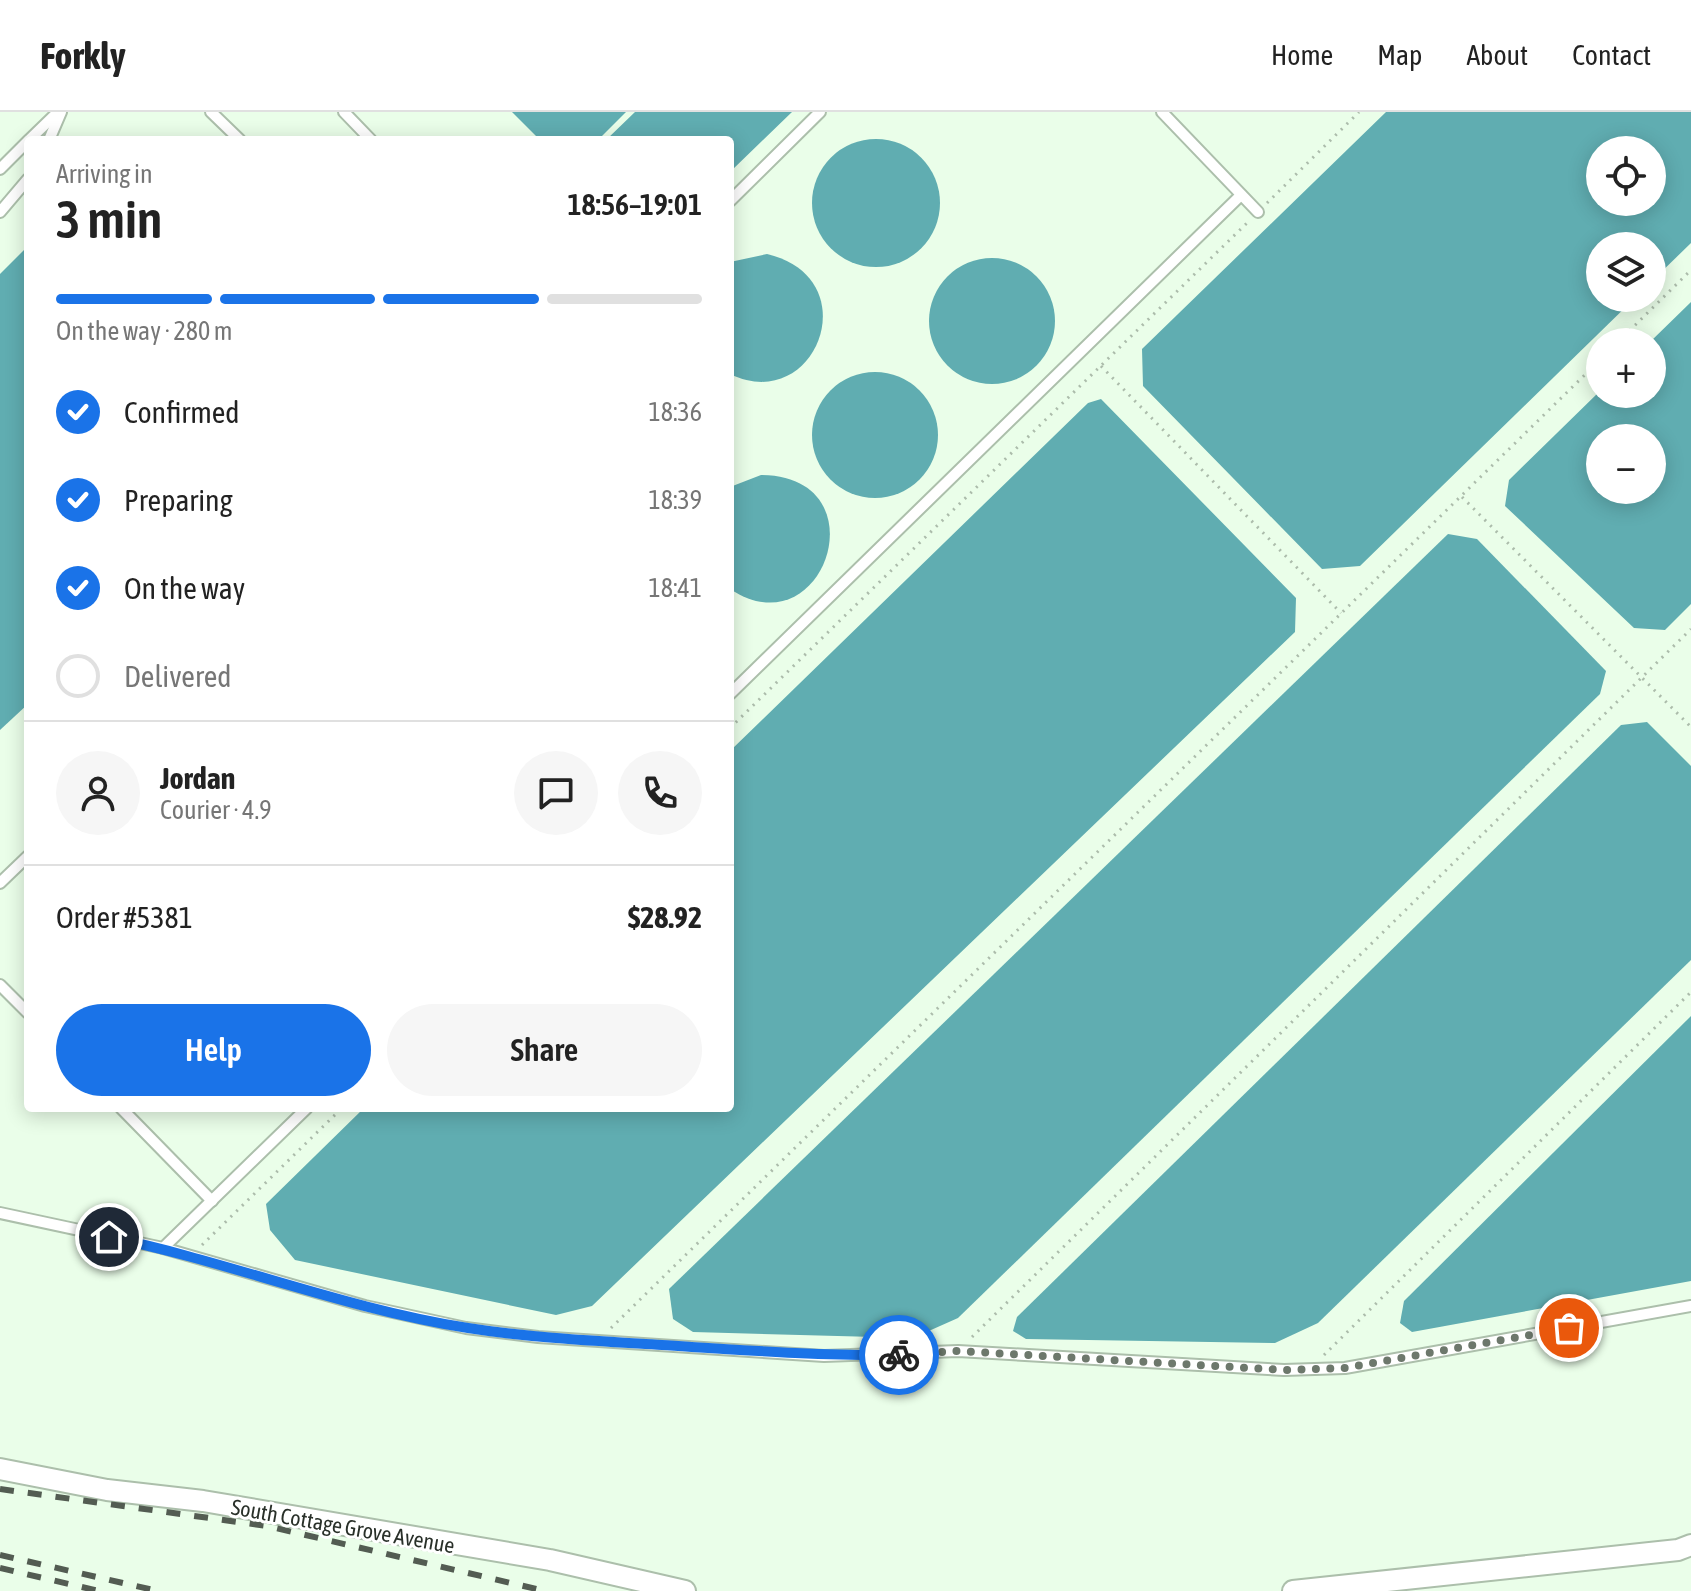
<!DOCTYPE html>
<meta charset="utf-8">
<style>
:root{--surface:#fff;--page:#f6f6f6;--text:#222;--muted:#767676;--line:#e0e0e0;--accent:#1a73e8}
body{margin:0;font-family:"Asap Condensed",sans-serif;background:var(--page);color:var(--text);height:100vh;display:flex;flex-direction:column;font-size:30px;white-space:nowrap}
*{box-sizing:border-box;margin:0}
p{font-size:26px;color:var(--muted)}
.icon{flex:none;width:44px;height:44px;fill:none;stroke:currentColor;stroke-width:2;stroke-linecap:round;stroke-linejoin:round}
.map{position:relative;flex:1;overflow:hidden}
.sheet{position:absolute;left:24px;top:24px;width:710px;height:976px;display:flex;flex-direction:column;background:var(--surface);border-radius:8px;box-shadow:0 4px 20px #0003}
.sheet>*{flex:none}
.tools{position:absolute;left:1586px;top:24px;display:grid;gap:16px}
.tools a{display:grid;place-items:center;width:80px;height:80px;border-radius:50%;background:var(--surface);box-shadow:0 4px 20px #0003;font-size:40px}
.pin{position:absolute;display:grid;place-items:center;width:68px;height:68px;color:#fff;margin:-34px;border:4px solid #fff;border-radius:50%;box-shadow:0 2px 8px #0007}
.courier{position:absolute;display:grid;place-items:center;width:80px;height:80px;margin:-40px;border:6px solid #1a73e8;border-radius:50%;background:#fff;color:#222;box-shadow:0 2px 10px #0007}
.overview em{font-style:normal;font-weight:600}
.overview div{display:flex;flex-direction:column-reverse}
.overview{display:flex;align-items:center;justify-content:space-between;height:136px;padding:0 32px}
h1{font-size:52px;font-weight:600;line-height:60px}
.bar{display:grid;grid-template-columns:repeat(4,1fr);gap:12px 8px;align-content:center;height:96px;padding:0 32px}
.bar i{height:10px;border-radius:6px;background:var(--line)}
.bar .active{background:var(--accent)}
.bar p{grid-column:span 4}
.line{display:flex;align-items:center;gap:20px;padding:0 32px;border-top:2px solid var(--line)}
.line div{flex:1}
.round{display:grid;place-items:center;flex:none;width:84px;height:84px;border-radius:42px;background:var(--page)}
ol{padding:0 32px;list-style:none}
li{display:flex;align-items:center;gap:24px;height:88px}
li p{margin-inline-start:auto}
li .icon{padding:8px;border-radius:50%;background:var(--accent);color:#fff;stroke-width:4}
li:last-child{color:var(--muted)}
li i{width:44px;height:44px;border:4px solid var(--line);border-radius:50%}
.action{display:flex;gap:16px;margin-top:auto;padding:16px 32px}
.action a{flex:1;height:92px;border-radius:48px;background:var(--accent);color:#fff;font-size:32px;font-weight:600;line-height:92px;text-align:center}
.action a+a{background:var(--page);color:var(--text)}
header{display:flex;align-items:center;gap:48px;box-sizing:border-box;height:112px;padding:0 40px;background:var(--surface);border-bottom:2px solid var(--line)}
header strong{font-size:38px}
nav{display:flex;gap:44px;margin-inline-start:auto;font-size:28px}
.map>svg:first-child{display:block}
</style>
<header>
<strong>Forkly</strong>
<nav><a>Home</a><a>Map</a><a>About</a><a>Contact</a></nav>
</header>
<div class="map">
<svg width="1691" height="1479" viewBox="0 0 1691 1479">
<rect width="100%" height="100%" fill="#eafee9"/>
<g fill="#60adb1" fill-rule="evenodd">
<path d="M512,0h114l-28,28h-58z"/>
<path d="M635,0h157l-62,60v-32h-124z"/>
<path d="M1386,0h305v131l-39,38v-35h-52v52h35l-275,268 -38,3 -179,-183 -1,-37zM1600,38h52v52h-52z"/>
<circle cx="876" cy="91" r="64"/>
<path d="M28,134v458l-28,26v-456z"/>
<path d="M767,142c102,24 49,162 -37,120v-112z"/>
<circle cx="992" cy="209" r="63"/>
<path d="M1691,190v302l-26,26 -31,-2 -129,-122 4,-26 91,-89v3h52l-2,-52zM1600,326h52v52h-52z"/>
<circle cx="875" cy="323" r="63"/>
<path d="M1101,287l195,199 -1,34 -703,674 -36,9 -261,-55 -25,-30 -4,-26 98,-96h366v-357l358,-348z"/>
<path d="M761,363c122,1 63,177 -31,114v-102z"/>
<path d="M1448,422l29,5 129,132 -6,23 -642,624 -45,20 -220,-6 -20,-13 -4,-30z"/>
<path d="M1647,610l44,44v194l-373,363 -43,20 -249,-4 -13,-8 4,-14 604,-592z"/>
<path d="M1691,904v265l-279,51 -12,-9 4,-22z"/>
</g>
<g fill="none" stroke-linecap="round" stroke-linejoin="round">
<g stroke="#acbfab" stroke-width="14">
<g id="lane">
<path d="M211,0l29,28"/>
<path d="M344,0l27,28"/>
<path d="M1162,0l96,100"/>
<path d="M29,28l29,-28"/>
<path d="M49,28l12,-28"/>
<path d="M0,57l28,-28"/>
<path d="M730,89l90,-89"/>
<path d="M0,100l28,-33"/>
<path d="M730,582l511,-499"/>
<path d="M0,771l28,-27"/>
<path d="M0,873l28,28"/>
<path d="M121,996l91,93"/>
<path d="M0,1101l163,35 202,58 101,22 72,9 286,19 134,-5 326,19 61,-2 346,-62"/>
<path d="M163,1136l144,-140"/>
</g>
</g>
<g stroke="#acbfab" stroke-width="24">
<g id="street">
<path d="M0,1357l107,21 96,11 347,59 135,31"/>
<path d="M1293,1479l385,-41 13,-5"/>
</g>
</g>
<g stroke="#acbcab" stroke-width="3" stroke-dasharray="2 6" stroke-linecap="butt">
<path d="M1267,91l92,-91"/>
<path d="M1618,230l73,-72"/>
<path d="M1101,254l240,247"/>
<path d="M1462,385l229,230"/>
<path d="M730,616l518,-506"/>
<path d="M202,1133l140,-137"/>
<path d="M611,1216l989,-968"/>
<path d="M972,1225l719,-708"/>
<path d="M1324,1243l367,-363"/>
</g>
<use href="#lane" stroke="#fff" stroke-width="10"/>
<use href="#street" stroke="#fff" stroke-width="20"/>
<g stroke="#535c52" stroke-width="6" stroke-dasharray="14 14" stroke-linecap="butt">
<path d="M0,1377l267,37 278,65"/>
<path d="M0,1443l158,36"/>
<path d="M0,1456l99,23"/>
</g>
</g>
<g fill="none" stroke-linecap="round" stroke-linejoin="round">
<path stroke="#6d786c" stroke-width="8" stroke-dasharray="0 14.4" d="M899,1243l59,-4 326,19 61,-2 224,-40"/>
<path stroke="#1a73e8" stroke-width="10" d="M109,1125c121,25 237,72 359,91 64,10 129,13 194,17 79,5 158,11 237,10"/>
</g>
<g text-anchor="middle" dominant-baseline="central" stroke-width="6" stroke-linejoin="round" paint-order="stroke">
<g font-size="22" fill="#293029" stroke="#fff">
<text transform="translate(343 1414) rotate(10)">South Cottage Grove Avenue</text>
</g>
</g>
</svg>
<div class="tools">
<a><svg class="icon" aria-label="locate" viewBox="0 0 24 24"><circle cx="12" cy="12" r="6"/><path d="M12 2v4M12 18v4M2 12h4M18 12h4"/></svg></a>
<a><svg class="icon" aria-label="layers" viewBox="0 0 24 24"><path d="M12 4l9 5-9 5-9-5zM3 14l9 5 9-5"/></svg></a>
<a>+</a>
<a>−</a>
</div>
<div class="pin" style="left:1569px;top:1216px;background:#ea580c"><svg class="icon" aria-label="bag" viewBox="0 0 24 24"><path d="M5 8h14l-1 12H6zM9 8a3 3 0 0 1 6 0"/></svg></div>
<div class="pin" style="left:109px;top:1125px;background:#1f2937"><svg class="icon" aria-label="home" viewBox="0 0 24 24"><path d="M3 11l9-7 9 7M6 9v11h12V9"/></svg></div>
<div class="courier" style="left:899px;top:1243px"><svg class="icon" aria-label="bike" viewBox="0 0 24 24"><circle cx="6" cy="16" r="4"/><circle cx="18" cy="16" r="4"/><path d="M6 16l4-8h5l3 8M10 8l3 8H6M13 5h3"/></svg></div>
<section class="sheet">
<div class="overview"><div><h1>3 min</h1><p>Arriving in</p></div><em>18:56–19:01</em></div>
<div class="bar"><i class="active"></i><i class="active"></i><i class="active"></i><i></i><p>On the way · 280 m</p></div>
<ol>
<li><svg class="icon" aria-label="check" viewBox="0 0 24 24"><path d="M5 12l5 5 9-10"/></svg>Confirmed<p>18:36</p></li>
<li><svg class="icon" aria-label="check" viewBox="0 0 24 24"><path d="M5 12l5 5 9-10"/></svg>Preparing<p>18:39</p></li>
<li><svg class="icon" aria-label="check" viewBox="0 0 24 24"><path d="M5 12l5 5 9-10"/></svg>On the way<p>18:41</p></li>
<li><i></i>Delivered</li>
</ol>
<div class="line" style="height:144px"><a class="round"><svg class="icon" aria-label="person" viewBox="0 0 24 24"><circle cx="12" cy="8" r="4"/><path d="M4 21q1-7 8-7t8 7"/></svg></a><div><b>Jordan</b><p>Courier · 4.9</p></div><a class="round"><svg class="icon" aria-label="chat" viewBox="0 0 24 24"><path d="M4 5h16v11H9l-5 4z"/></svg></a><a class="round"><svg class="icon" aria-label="phone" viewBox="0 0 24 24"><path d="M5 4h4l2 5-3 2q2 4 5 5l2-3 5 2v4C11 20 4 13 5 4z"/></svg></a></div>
<div class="line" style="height:104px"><div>Order #5381</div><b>$28.92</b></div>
<div class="action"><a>Help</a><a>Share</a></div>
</section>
</div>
